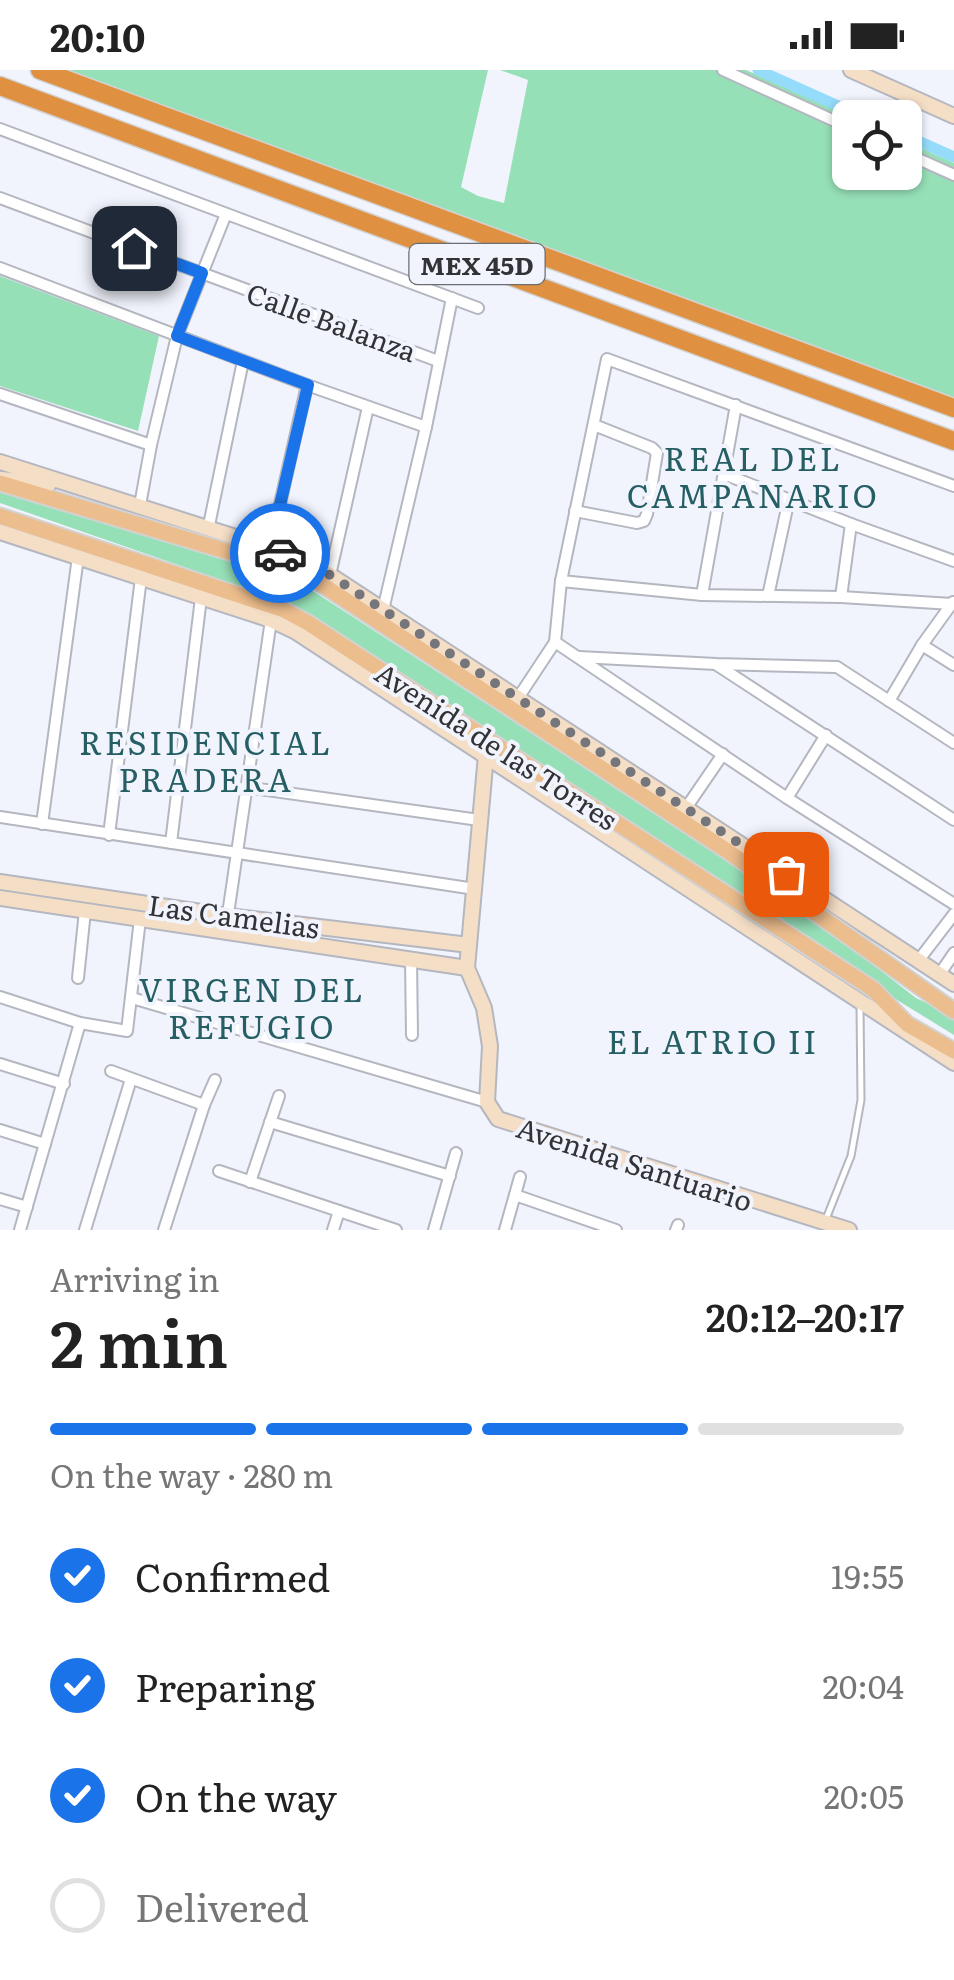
<!DOCTYPE html>
<meta charset="utf-8">
<style>
:root{--surface:#fff;--page:#f6f6f6;--text:#222;--muted:#767676;--line:#e0e0e0;--accent:#1a73e8}
body{margin:0;font-family:Literata,serif;background:var(--page);color:var(--text);height:100vh;display:flex;flex-direction:column;font-size:38px;white-space:nowrap}
*{box-sizing:border-box;margin:0}
p{font-size:32px;color:var(--muted)}
.icon{flex:none;width:55px;height:55px;fill:none;stroke:currentColor;stroke-width:2;stroke-linecap:round;stroke-linejoin:round}
.map{position:relative;height:1160px;overflow:hidden}
.details{display:flex;flex-direction:column;background:var(--surface);flex:1}
.details>*{flex:none}
.fabs{position:absolute;left:832px;top:30px;display:grid;gap:20px}
.fabs a{display:grid;place-items:center;width:90px;height:90px;border-radius:15px;background:var(--surface);box-shadow:0 2px 8px #0004;font-size:50px}
.pin{position:absolute;display:grid;place-items:center;width:85px;height:85px;color:#fff;margin:-42px;border-radius:20px;box-shadow:0 5px 15px #0006}
.courier{position:absolute;display:grid;place-items:center;width:100px;height:100px;margin:-50px;border:8px solid #1a73e8;border-radius:50%;background:#fff;color:#222;box-shadow:0 2px 12px #0007}
.overview em{font-style:normal;font-weight:600}
.overview div{display:flex;flex-direction:column-reverse}
.overview{display:flex;align-items:center;justify-content:space-between;height:170px;padding:0 50px}
h1{font-size:65px;font-weight:600;line-height:75px}
.bar{display:grid;grid-template-columns:repeat(4,1fr);gap:15px 10px;align-content:center;height:120px;padding:0 50px}
.bar i{height:12px;border-radius:8px;background:var(--line)}
.bar .on{background:var(--accent)}
.bar p{grid-column:span 4}
ol{padding:0 50px;list-style:none}
li{display:flex;align-items:center;gap:30px;height:110px}
li p{margin-inline-start:auto}
li .icon{padding:10px;border-radius:50%;background:var(--accent);color:#fff;stroke-width:4}
li:last-child{color:var(--muted)}
li i{width:55px;height:55px;border:5px solid var(--line);border-radius:50%}
.status{display:flex;justify-content:space-between;align-items:center;height:70px;padding:0 50px;background:var(--surface);direction:ltr}
.status svg{height:28px;fill:currentColor}
.map>svg:first-child{display:block}
</style>
<div class="status"><b>20:10</b><svg viewBox="0 0 49 12"><path d="M0 12V9h3v3zM5 12V6h3v6zM10 12V3h3v9zM15 12V0h3v12zM26 1h20v11H26zM47 4h2v5h-2z"/></svg></div>
<div class="map">
<svg width="954" height="1160" viewBox="0 0 954 1160">
<rect width="100%" height="100%" fill="#f1f3fd"/>
<g fill="#96e0b8">
<path d="M63,0h425l-27,117 17,9 26,7 24,-123 -28,-10h246l106,47 -2,1v54h55v-31l49,22v238z"/>
<path d="M0,206l159,60 -21,95 -138,-45z"/>
<path d="M0,422c104,34 214,52 313,99l482,313 121,94 38,18v19l-65,-40 -591,-386 -22,-10 -276,-96z"/>
</g>
<g fill="none" stroke-linecap="round" stroke-linejoin="round">
<g stroke="#95dbfa" stroke-width="11">
<path d="M758,0l107,48"/>
<path d="M905,65l49,22"/>
</g>
<g stroke="#b4b7c0" stroke-width="9">
<path id="lane" d="M826,1149l25,-63 10,-56 -1,-94"/>
</g>
<g stroke="#b4b7c0" stroke-width="14">
<g id="street">
<path d="M723,0l127,58"/>
<path d="M0,59l478,179"/>
<path d="M905,83l49,22"/>
<path d="M0,128l438,163"/>
<path d="M0,198l307,117 119,42"/>
<path d="M0,324l151,51"/>
<path d="M724,404l127,50 103,37"/>
<path d="M140,435l11,-60 26,-109 49,-122"/>
<path d="M575,441l62,12 7,-2 3,-7 10,-61 -5,-5 -58,-23"/>
<path d="M208,460l35,-169"/>
<path d="M270,478l37,-163"/>
<path d="M330,505l38,-168"/>
<path d="M561,511l141,14 139,2 111,7"/>
<path d="M702,525l34,-190"/>
<path d="M768,526l21,-97"/>
<path d="M841,527l10,-73"/>
<path d="M383,540l43,-183 26,-129"/>
<path d="M555,572l232,156 167,106"/>
<path d="M922,575l32,20"/>
<path d="M579,587l137,7 121,3 117,76"/>
<path d="M717,595l237,155"/>
<path d="M518,628l37,-56 6,-61 46,-222 347,127"/>
<path d="M889,631l33,-56 31,-43"/>
<path d="M245,717l234,33"/>
<path d="M787,728l39,-63"/>
<path d="M686,738l37,-54"/>
<path d="M0,747l475,72"/>
<path d="M42,754l36,-267"/>
<path d="M109,765l32,-257"/>
<path d="M171,773l30,-245"/>
<path d="M227,851l44,-301"/>
<path d="M411,889l1,76"/>
<path d="M918,891l36,-47"/>
<path d="M939,905l15,-22"/>
<path d="M78,908l7,-67"/>
<path d="M0,927l80,26 47,8 13,-112"/>
<path d="M132,928l355,104"/>
<path d="M0,994l64,20"/>
<path d="M111,1001l93,34"/>
<path d="M270,1052l180,54"/>
<path d="M0,1060l45,14"/>
<path d="M219,1101l177,59"/>
<path d="M250,1112l29,-86"/>
<path d="M515,1125l101,35"/>
<path d="M0,1129l27,8"/>
<path d="M20,1160l60,-207"/>
<path d="M85,1160l46,-151"/>
<path d="M164,1160l40,-125 11,-25"/>
<path d="M333,1160l6,-19"/>
<path d="M434,1160l22,-77"/>
<path d="M505,1160l15,-53"/>
<path d="M676,1160l2,-5"/>
</g>
</g>
<g stroke="#b4b7c0" stroke-width="18">
<g id="secondary">
<path d="M851,0l103,46"/>
<path d="M0,392l270,86 60,27 624,409"/>
<path d="M1,409l48,5"/>
<path d="M0,462l271,88 25,12 658,431"/>
<path d="M486,685l-19,213 17,40 6,38 -3,56 11,17 351,111"/>
<path d="M0,812l228,34 241,29"/>
<path d="M0,828l467,70"/>
</g>
</g>
<g stroke="#d2d2d3" stroke-width="19">
<g id="primary">
<path d="M0,413l282,85 36,14 411,270 225,159"/>
<path d="M0,446l284,94 24,13 565,366 34,35 47,27"/>
</g>
</g>
<g stroke="#d2d2d3" stroke-width="21">
<g id="highway">
<path d="M40,0l914,338"/>
<path d="M0,16l954,355"/>
</g>
</g>
<use href="#lane" stroke="#fff" stroke-width="5"/>
<use href="#street" stroke="#fff" stroke-width="10"/>
<use href="#secondary" stroke="#f5dec6" stroke-width="14"/>
<use href="#primary" stroke="#ecbd8d" stroke-width="15"/>
<use href="#highway" stroke="#df9141" stroke-width="18"/>
</g>
<g fill="none" stroke-linecap="round" stroke-linejoin="round">
<path stroke="#75767c" stroke-width="10" stroke-dasharray="0 18" d="M280,483l50,22 456,299"/>
<path stroke="#1a73e8" stroke-width="12" d="M134,178l68,25 -25,63 131,49 -38,163 10,5"/>
</g>
<g text-anchor="middle" dominant-baseline="central" stroke-width="8" stroke-linejoin="round" paint-order="stroke">
<rect fill="#f1f3fd" stroke="#6b6d72" stroke-width="2.5" x="409.5" y="174" width="135" height="40" rx="8"/>
<g font-size="25" font-weight="bold" fill="#323336">
<text x="477" y="194">MEX 45D</text>
</g>
<g font-size="28" fill="#323336" stroke="#f1f3fd">
<text transform="translate(332 251) rotate(20)">Calle Balanza</text>
<text transform="translate(497 675) rotate(33)">Avenida de las Torres</text>
<text transform="translate(234 845) rotate(8)">Las Camelias</text>
<text transform="translate(635 1093) rotate(18)">Avenida Santuario</text>
</g>
<g font-size="32" letter-spacing="2.5" fill="#255f64" stroke="#f1f3fd">
<text x="753" y="387">REAL DEL<tspan x="753" dy="37">CAMPANARIO</tspan></text>
<text x="206" y="671">RESIDENCIAL<tspan x="206" dy="37">PRADERA</tspan></text>
<text x="252" y="918">VIRGEN DEL<tspan x="252" dy="37">REFUGIO</tspan></text>
<text x="713" y="970">EL ATRIO II</text>
</g>
</g>
</svg>
<div class="fabs">
<a><svg class="icon" aria-label="locate" viewBox="0 0 24 24"><circle cx="12" cy="12" r="6"/><path d="M12 2v4M12 18v4M2 12h4M18 12h4"/></svg></a>
</div>
<div class="pin" style="left:786px;top:804px;background:#ea580c"><svg class="icon" aria-label="bag" viewBox="0 0 24 24"><path d="M5 8h14l-1 12H6zM9 8a3 3 0 0 1 6 0"/></svg></div>
<div class="pin" style="left:134px;top:178px;background:#1f2937"><svg class="icon" aria-label="home" viewBox="0 0 24 24"><path d="M3 11l9-7 9 7M6 9v11h12V9"/></svg></div>
<div class="courier" style="left:280px;top:483px"><svg class="icon" aria-label="car" viewBox="0 0 24 24"><path d="M5 17H2v-5l4-1 3-4h7l3 4 3 1v5h-3M9 17h6M6 11h13"/><circle cx="7" cy="17" r="2"/><circle cx="17" cy="17" r="2"/></svg></div>
</div>
<section class="details">
<div class="overview"><div><h1>2 min</h1><p>Arriving in</p></div><em>20:12–20:17</em></div>
<div class="bar"><i class="on"></i><i class="on"></i><i class="on"></i><i></i><p>On the way · 280 m</p></div>
<ol>
<li><svg class="icon" aria-label="check" viewBox="0 0 24 24"><path d="M5 12l5 5 9-10"/></svg>Confirmed<p>19:55</p></li>
<li><svg class="icon" aria-label="check" viewBox="0 0 24 24"><path d="M5 12l5 5 9-10"/></svg>Preparing<p>20:04</p></li>
<li><svg class="icon" aria-label="check" viewBox="0 0 24 24"><path d="M5 12l5 5 9-10"/></svg>On the way<p>20:05</p></li>
<li><i></i>Delivered</li>
</ol>
</section>
